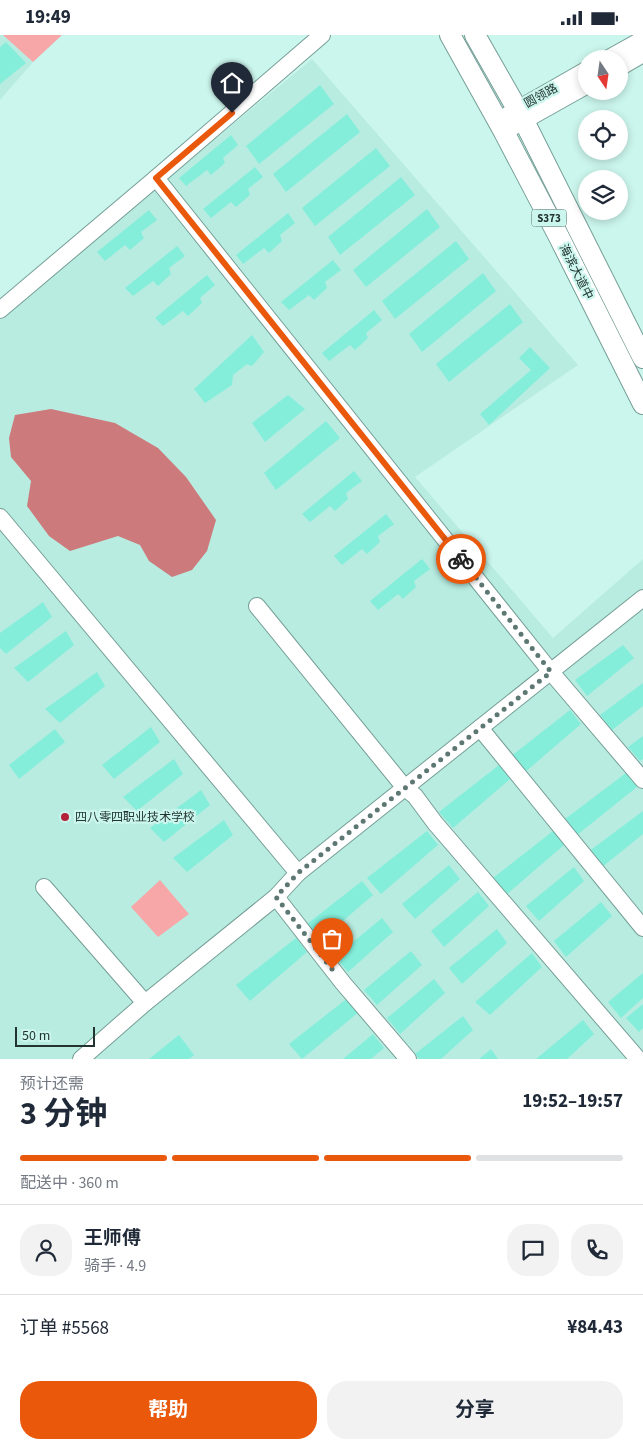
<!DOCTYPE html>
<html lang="zh">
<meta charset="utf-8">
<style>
:root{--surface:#fff;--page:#f2f2f3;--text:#1f2937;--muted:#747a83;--line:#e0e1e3;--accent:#ea580c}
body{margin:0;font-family:"Source Sans 3","Noto Sans SC",sans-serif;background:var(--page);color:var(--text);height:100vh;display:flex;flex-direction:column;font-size:19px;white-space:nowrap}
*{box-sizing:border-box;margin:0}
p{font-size:16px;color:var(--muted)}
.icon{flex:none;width:28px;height:28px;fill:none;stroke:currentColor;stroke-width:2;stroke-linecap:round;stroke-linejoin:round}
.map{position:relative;height:1024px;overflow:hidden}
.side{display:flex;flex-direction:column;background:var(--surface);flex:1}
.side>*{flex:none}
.needle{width:32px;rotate:167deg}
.tools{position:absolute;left:578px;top:15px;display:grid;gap:10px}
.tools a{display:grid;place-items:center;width:50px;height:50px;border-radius:50%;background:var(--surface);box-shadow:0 2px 8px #0003;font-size:25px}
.scale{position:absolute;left:15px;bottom:12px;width:80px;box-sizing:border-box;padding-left:5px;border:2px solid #223330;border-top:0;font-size:14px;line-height:18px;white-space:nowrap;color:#223330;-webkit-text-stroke:4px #cbf6ed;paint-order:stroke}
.pin{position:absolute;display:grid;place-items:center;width:42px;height:42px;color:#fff;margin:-51px -21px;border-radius:50% 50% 50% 0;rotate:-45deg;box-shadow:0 0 5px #0007}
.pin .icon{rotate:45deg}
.courier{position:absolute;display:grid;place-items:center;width:50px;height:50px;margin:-25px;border:4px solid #ea580c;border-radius:50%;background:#fff;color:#222;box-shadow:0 1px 6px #0007}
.headline em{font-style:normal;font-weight:700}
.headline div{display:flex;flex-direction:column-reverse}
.headline{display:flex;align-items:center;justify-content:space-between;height:85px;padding:0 20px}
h1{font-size:32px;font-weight:700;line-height:38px}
.bar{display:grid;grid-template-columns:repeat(4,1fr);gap:8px 5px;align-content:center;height:60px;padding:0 20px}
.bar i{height:6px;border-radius:4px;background:var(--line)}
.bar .current{background:var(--accent)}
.bar p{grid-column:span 4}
.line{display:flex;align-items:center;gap:12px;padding:0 20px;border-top:1px solid var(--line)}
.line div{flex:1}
.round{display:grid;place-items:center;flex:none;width:52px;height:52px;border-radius:20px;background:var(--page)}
.primary-button{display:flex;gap:10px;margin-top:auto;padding:10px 20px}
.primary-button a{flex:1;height:58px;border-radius:20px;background:var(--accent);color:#fff;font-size:20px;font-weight:700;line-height:58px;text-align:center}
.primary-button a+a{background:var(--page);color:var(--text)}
.status{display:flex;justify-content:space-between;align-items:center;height:35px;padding:0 25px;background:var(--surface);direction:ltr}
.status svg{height:14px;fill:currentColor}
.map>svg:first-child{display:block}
</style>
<div class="status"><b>19:49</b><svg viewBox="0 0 49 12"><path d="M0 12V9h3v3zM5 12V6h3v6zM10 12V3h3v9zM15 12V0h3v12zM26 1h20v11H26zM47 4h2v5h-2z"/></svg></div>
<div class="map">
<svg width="643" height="1024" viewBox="0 0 643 1024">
<rect width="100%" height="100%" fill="#cbf6ed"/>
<g fill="#b8ece1">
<path d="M0,0h62l-29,27 -33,38z"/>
<path d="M312,24l266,306 -163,112 138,161 90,-79v500h-643v-739l146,-124z"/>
</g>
<g fill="#f8a7a8">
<path d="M3,0h59l-29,27z"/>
<path d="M160,845l29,34 -31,23 -27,-30z"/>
</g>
<path fill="#cc7a7c" d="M51,374l64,14 43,25 28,29 30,43 -9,31 -15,19 -20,7 -23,-16 -9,-16 -22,-9 -48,15 -21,-15 -22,-30 4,-25 -20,-24 -2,-19 6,-23z"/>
<g fill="#84eedb">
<path d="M6,7l20,21 -26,21v-37z"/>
<path d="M320,50l14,19 -75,60 -13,-18z"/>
<path d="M347,79l13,18 -74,60 -13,-18z"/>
<path d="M231,100l7,10 -15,13 2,5 -14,12 -4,-5 -21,16 -7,-8z"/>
<path d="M376,113l14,18 -75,60 -13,-18z"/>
<path d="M255,132l8,10 -15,12 2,6 -14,12 -5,-5 -20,16 -8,-9z"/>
<path d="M401,142l14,18 -75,60 -12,-18z"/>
<path d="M427,174l13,18 -74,60 -13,-17z"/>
<path d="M149,175l8,10 -16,12 3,6 -14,12 -5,-5 -20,16 -8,-9z"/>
<path d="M288,178l7,10 -15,12 2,6 -13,12 -5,-5 -21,16 -7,-9z"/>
<path d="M456,206l13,18 -74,60 -13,-18z"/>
<path d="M177,211l8,10 -16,12 2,6 -13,12 -5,-5 -20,15 -8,-8z"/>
<path d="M333,225l8,10 -16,12 2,6 -13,12 -5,-5 -20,15 -8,-8z"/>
<path d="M483,238l13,18 -74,61 -13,-18z"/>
<path d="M207,240l8,10 -15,13 2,5 -14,13 -5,-5 -20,15 -8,-8z"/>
<path d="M510,269l13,18 -74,60 -13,-18z"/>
<path d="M374,275l8,10 -16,13 2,5 -13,12 -5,-5 -21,16 -7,-8z"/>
<path d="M252,300l12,17 -12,14 -5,-2 -14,11 -1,10 -27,18 -11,-14z"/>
<path d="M530,312l20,21 -61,57 -9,-11 51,-44 -12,-12z"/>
<path d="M288,360l17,14 -40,33 -13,-19z"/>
<path d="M326,386l14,17 -64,52 -12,-17z"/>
<path d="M354,436l8,10 -16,12 2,6 -13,12 -5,-5 -20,16 -8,-8z"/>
<path d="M386,479l8,10 -16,12 2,6 -13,12 -5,-5 -20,16 -8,-9z"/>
<path d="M422,524l8,10 -16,12 2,6 -13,12 -5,-5 -20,16 -8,-9z"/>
<path d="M43,567l9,15 -46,37 -6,-6v-15z"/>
<path d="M66,596l8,14 -46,37 -14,-14z"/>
<path d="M623,610l11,13 -47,38 -12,-16z"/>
<path d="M97,637l8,14 -45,37 -15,-14z"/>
<path d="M643,648v23l-31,24 -12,-15z"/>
<path d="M570,675l11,14 -57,49 -14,-16z"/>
<path d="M151,692l9,15 -46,37 -12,-14z"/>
<path d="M55,694l10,13 -46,37 -10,-14z"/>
<path d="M643,701v23l-3,2 -12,-14z"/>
<path d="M174,724l9,15 -46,37 -14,-14z"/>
<path d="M499,730l11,14 -57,49 -14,-16z"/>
<path d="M626,738l11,14 -60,48 -12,-16z"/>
<path d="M201,755l9,15 -46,37 -14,-14z"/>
<path d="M643,776v23l-42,34 -13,-16z"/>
<path d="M224,785l9,15 -46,37 -14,-14z"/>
<path d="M427,796l11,14 -57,49 -14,-16z"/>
<path d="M553,796l11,14 -57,49 -14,-16z"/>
<path d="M449,830l11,14 -45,40 -13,-15z"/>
<path d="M574,832l10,14 -45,40 -13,-15z"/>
<path d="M362,846l11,14 -57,49 -14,-16z"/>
<path d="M478,857l11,14 -45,41 -13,-16z"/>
<path d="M601,867l11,14 -46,41 -12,-16z"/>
<path d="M382,883l11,14 -45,40 -13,-15z"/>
<path d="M497,894l10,14 -45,41 -13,-16z"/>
<path d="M296,903l11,14 -57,49 -14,-16z"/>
<path d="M411,916l11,14 -45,40 -13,-15z"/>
<path d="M532,918l10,14 -52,48 -15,-13z"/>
<path d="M643,938v25l-22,20 -13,-16z"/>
<path d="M434,944l11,14 -45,41 -13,-16z"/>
<path d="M349,962l11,14 -58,48 -13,-15z"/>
<path d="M643,969v24l-4,4 -13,-14z"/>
<path d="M463,981l10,14 -32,29h-22l-4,-5z"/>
<path d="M583,985l11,14 -27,25h-31z"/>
<path d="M373,999l11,14 -13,11h-28z"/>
<path d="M179,1000l15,20 -5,4h-40z"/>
<path d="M491,1014l7,10h-19z"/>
</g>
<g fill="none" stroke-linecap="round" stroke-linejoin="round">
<g stroke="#759e96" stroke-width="18">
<g id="minor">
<path d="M607,24l36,-20"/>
<path d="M619,33l24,-14"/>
<path d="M497,86l89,-51"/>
<path d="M504,97l82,-46"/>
<path d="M156,143l395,494 92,108"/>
<path d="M0,275l156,-132 166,-143"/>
<path d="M0,482l298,356"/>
<path d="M257,571l148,182 10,8 20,27 203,236"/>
<path d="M480,693l163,200"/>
<path d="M44,852l101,116"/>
<path d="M276,862l67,86 65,76"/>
<path d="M81,1024l64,-56 131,-106 22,-24 345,-275"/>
</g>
</g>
<g stroke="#759e96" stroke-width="22">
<g id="major">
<path d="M450,0l54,97 55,105 84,167"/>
<path d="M475,0l49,86 119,237"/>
</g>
</g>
<use href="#minor" stroke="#fff" stroke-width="16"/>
<use href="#major" stroke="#fff" stroke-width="20"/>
</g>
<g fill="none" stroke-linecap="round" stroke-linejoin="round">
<path stroke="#5d7772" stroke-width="5" stroke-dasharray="0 9" d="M332,934l-56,-72 22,-24 253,-201 -90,-113"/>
<path stroke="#ea580c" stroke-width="6" d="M232,78l-76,65 305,381"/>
</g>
<circle fill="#b42239" stroke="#cbf6ed" stroke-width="2" cx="65" cy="782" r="5"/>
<g text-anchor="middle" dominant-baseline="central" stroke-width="4.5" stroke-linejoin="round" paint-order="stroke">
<rect fill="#cbf6ed" stroke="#556e69" stroke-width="1" x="531.5" y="174.5" width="35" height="17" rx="4"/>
<g font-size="11" font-weight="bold" fill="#223330">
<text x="549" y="183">S373</text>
</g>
<g font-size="12" fill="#223330" stroke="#cbf6ed">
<text transform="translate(541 61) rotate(-29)">圆领路</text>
<text transform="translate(576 237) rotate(63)">海滨大道中</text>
</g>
<g font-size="12" fill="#223330" stroke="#cbf6ed" text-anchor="start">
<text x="75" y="782">四八零四职业技术学校</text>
</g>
</g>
</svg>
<div class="tools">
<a><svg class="needle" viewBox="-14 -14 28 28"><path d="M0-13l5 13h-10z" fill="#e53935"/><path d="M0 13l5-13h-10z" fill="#747a83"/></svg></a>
<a><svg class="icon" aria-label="locate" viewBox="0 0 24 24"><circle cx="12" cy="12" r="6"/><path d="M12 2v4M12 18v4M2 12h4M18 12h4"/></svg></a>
<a><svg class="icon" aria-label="layers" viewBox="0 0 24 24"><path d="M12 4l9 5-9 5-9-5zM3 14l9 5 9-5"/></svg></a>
</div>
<div class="scale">50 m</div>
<div class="pin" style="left:332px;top:934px;background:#ea580c"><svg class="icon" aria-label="bag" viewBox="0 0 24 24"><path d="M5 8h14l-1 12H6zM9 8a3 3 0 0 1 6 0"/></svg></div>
<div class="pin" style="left:232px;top:78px;background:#1f2937"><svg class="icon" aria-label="home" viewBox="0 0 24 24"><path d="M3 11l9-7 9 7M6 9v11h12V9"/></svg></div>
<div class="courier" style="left:461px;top:524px"><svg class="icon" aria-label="bike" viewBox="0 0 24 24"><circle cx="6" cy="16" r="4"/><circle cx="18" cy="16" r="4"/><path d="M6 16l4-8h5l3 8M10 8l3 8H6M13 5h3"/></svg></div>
</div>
<section class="side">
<div class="headline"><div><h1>3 分钟</h1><p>预计还需</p></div><em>19:52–19:57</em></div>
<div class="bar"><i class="current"></i><i class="current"></i><i class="current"></i><i></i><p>配送中 · 360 m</p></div>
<div class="line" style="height:90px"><a class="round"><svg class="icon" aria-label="person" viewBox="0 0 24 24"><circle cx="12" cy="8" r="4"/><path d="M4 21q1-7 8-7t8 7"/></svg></a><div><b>王师傅</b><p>骑手 · 4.9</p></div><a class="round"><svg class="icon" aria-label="chat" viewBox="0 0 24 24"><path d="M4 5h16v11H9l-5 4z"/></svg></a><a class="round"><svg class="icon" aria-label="phone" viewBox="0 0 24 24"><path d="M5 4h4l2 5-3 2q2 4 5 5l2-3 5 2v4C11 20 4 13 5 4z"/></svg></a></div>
<div class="line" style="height:65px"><div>订单 #5568</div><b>¥84.43</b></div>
<div class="primary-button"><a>帮助</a><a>分享</a></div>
</section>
